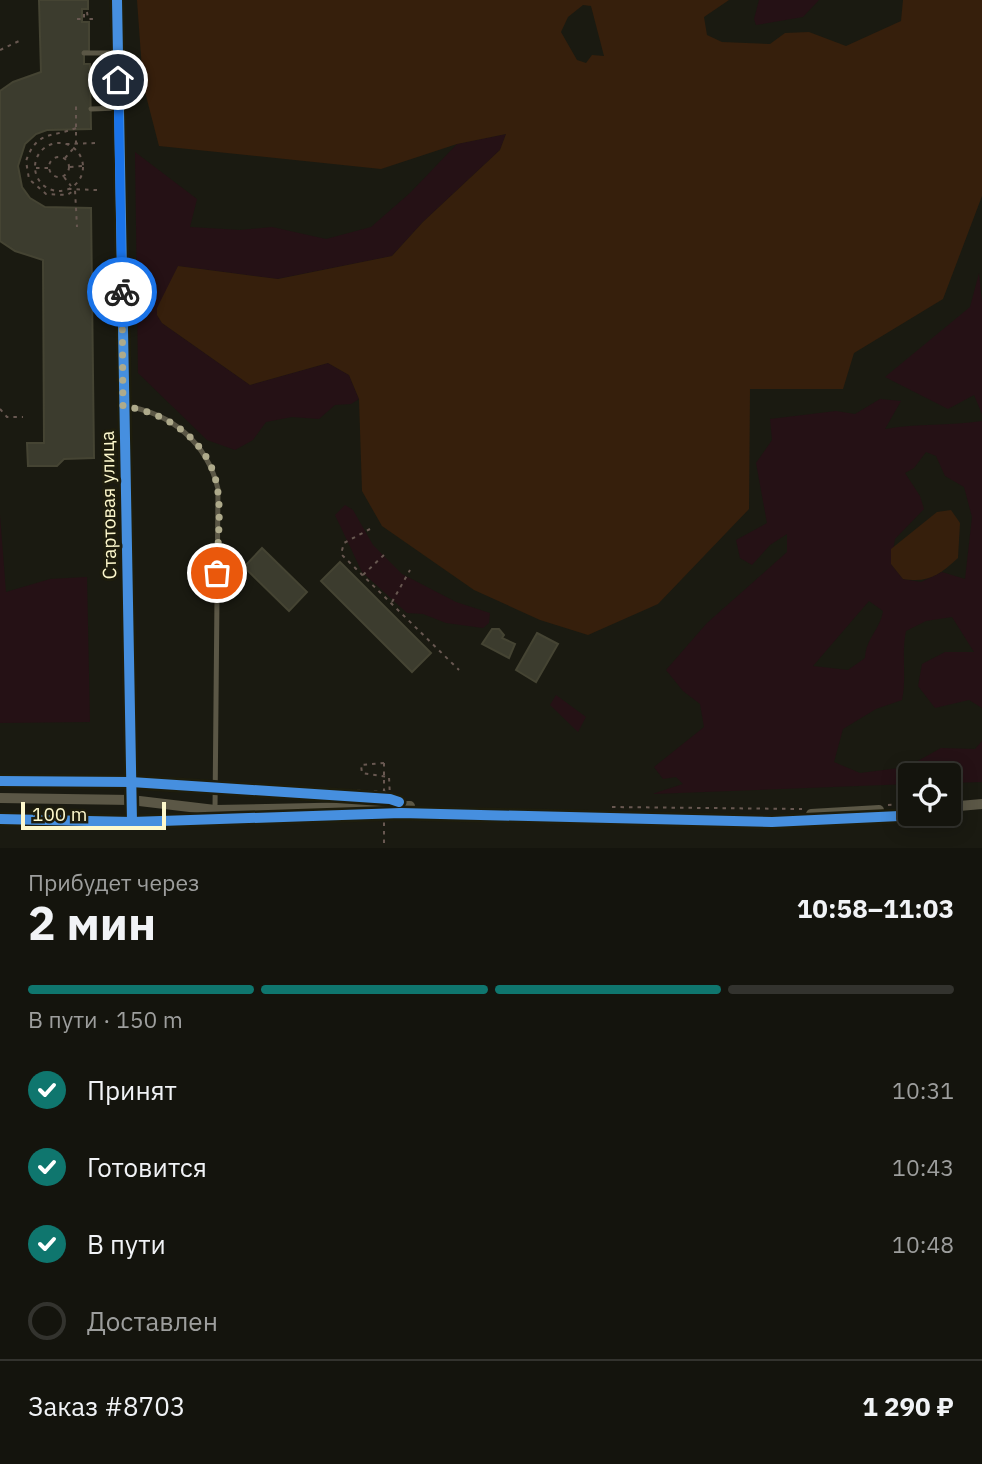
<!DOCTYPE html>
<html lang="ru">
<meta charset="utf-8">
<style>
:root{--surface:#14140d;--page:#21211b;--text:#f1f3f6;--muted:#9d9e9d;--line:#33332e;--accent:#0f766e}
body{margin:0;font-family:"IBM Plex Sans",sans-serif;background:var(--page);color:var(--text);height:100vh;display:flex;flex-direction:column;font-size:26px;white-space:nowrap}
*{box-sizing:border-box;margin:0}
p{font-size:23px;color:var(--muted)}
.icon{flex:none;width:38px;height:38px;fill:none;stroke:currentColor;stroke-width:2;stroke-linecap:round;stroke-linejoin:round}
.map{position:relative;height:848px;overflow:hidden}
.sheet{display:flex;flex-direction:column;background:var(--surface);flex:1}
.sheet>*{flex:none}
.fabs{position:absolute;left:898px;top:763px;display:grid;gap:14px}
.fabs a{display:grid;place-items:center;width:63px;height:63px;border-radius:7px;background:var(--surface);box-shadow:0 4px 18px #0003,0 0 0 2px var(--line);font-size:35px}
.scale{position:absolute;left:21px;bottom:18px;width:145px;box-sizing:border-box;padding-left:7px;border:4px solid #fdf8cc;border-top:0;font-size:19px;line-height:24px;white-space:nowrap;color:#fdf8cc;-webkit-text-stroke:5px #1e1d0d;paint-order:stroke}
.pin{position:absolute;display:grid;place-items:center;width:60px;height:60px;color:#fff;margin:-30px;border:4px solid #fff;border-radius:50%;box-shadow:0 2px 7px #0007}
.courier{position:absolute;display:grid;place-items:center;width:70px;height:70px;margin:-35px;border:5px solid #1a73e8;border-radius:50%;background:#fff;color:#222;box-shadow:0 2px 9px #0007}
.head em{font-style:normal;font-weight:800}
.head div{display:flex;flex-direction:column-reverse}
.head{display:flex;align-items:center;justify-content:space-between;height:119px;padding:0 28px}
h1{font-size:46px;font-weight:800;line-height:52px}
.bar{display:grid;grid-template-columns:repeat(4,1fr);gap:10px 7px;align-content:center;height:84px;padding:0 28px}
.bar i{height:9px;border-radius:5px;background:var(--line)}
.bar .on{background:var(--accent)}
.bar p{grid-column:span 4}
.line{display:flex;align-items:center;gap:18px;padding:0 28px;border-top:2px solid var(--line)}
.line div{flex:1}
ol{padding:0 28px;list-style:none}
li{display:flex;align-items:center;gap:21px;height:77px}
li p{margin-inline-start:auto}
li .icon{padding:7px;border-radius:50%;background:var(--accent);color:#fff;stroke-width:4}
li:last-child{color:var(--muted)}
li i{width:38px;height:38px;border:4px solid var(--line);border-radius:50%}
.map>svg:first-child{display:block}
</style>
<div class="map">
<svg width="982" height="848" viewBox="0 0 982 848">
<rect width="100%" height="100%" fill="#1a1a11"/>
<g fill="#251115" fill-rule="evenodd">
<path d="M759,0h60l-16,17 -47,8 -2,-6z"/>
<path d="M506,134l-6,16 -77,72 -31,34 -115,23 -99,-13 -21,49 5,8 88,62 78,-22 21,12 10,24 -8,5 -16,1 -16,14 -27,-2 -26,5 -13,18 -18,10 -28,-10 -69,-67 -3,-221 62,47 -7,28 50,3 32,-3 54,12 45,-12 39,-34 47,-49z"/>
<path d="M979,273l3,29v112l-8,-19 -26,14 -63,-32 85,-70z"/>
<path d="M880,399l21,2 -16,28c32,-6 65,-3 97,-8v287l-13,-8 -34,8 -17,-22 4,-22 23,-12h29l-22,-35 -26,4 -20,10c-5,23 1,46 -4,69l-26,9 -33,20 -9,33 26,11 47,-6 34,-19 34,1 7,-8v41l-33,1 -1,-8h-38v9l-258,10 31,-10 -7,-7 -13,2 -9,-12 50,-40 -4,-23 -17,-13 -17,-21 41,-47 80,-71v-18l-17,11 -18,20 -12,-7 -4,-18 31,-17 -11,-60 16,-23 -2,-21 66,-8 19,3zM926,452l10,4 9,20 19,11 8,30 -7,62 -23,-7 -21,10 -18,-3 -12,-15 4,-25 29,-30 -4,-13 -15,-23 9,-5zM869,601l14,10c-3,19 -17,27 -18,47l-17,12 -35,-4z"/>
<path d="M345,505l8,5 20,35 29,29 54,28 34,11 -1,10 -6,5 -37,-5 -23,-9 -16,-1 -45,-41 -27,-57z"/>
<path d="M0,515l6,77 44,-13 37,-2 3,145 -90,1z"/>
<path d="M556,695l30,22 -8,15 -28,-27z"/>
</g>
<g fill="#361f0c" fill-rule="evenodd">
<path d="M137,0h592l-25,17 3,18 15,7 48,2 15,-11 24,-1 37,14 55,-25 2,-21h79v196l-39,103 -89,54 -11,36h-93l-1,120 -91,95 -70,31 -48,-15 -66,-30 -92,-64 -20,-35 -3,-92 -10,-24 -21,-12 -78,22 -88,-62 -5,-8v-7l21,-42 100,13 114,-23 31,-34 77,-72 6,-16 -49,10 -76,25 -222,-23 -16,-62zM583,5l8,1 13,50 -12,-1 -6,8 -9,-3 -16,-28 7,-15z"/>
<path d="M951,510l9,13 -2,35c-19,17 -29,25 -55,21l-12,-15v-15l46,-37z"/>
</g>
<g fill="#3c3c2e" stroke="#454433" stroke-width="2">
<path d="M39,0h49v9h-6v13h7v29h-5v13h6l1,65 -44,1 -11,4 -11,10 -7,22 4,21 8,11 15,9 46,1 3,250 -30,1 -7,7h-29l-1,-23h17l-1,-183 -28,-9 -15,-10v-150l13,-9 28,-10z"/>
<path d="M262,548l45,44 -18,19 -45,-44z"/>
<path d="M340,562l91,91 -19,19 -91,-91z"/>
<path d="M492,629h7l5,6 -2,3 13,6 -6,14 -27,-14z"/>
<path d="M537,633l21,11 -22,38 -20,-12z"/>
</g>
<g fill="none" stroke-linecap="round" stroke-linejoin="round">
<g stroke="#685851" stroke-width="2" stroke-dasharray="3.5 5" stroke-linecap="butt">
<path d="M77,19h7v-7h3l1,7h7"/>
<path d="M0,50l19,-9"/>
<path d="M76,128c-25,10 -39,2 -50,33l3,18 17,15 21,1 8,-5 2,37"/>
<circle cx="59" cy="167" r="24"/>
<path d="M66,144l30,-1"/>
<path d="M76,144v-38"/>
<circle cx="59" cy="167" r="10"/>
<path d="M65,158l8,-9"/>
<path d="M70,167l12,-1"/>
<path d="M36,168h12"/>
<path d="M64,177l7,9"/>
<path d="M68,189l29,1"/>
<path d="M0,409l7,8h16"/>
<path d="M370,529l-26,14 -3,11 118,116"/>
<path d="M363,575l24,-23"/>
<path d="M392,602l18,-32"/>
<path d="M384,763l-23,2 1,8 27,4 1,20"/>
<path d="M0,778l121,-1"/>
<path d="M141,778l68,6"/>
<path d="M221,785l169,7 3,3"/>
<path d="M888,805l22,-1"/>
<path d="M612,807l190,2"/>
</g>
<g stroke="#5b5746" stroke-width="5">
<path d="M84,53h34"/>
<path d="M91,109l28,-1"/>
<path d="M125,406c46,7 82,36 93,83l-3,321"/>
</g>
<g stroke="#5b5746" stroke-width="10">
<path d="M117,0l15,822"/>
<path d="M0,798l131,2 84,10 195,-4"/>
<path d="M948,807l34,-3"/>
<path d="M811,814l68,-4"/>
<path d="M0,819l132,3 269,-9 371,9 170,-8"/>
</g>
<path stroke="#685851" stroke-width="2" stroke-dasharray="3.5 5" stroke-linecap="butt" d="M384,763v85"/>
<g stroke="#1e1d0d" stroke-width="15">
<g id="cycleway">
<path d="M117,0l15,822"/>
<path d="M0,781l131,1 259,17 9,3"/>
<path d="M0,819l132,3 269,-9 371,9 170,-8"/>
</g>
</g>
<use href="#cycleway" stroke="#468fdf" stroke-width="10"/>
</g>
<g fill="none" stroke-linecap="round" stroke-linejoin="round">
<path stroke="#aeaa8b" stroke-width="7" stroke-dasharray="0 12.6" d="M122,292l1,114c43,6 86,34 94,80 5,27 0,59 0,87"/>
<path stroke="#1a73e8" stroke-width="9" d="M118,80l4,212"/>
</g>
<g text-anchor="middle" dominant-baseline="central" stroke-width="6" stroke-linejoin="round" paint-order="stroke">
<g font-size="19" fill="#fdf8cc" stroke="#1e1d0d">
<text transform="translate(108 505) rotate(-91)">Стартовая улица</text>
</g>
</g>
</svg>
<div class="fabs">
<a><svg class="icon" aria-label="locate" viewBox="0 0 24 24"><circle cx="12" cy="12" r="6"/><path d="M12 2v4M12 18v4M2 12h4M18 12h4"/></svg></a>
</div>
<div class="scale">100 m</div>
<div class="pin" style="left:217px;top:573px;background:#ea580c"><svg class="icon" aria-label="bag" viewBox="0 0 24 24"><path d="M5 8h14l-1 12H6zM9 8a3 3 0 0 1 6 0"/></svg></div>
<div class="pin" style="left:118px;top:80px;background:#1f2937"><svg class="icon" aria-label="home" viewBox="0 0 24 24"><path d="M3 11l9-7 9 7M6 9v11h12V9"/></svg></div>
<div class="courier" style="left:122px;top:292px"><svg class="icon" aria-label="bike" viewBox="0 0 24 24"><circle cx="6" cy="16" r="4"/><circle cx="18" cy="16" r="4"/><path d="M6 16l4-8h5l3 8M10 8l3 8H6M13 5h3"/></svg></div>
</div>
<section class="sheet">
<div class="head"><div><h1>2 мин</h1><p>Прибудет через</p></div><em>10:58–11:03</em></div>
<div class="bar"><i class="on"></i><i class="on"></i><i class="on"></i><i></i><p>В пути · 150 m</p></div>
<ol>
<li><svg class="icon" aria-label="check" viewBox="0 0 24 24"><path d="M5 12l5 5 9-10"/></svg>Принят<p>10:31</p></li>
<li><svg class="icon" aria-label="check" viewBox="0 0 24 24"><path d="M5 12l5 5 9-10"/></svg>Готовится<p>10:43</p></li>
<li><svg class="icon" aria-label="check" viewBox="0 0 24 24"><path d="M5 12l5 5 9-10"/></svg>В пути<p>10:48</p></li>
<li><i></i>Доставлен</li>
</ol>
<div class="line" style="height:91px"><div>Заказ #8703</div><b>1 290 ₽</b></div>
</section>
